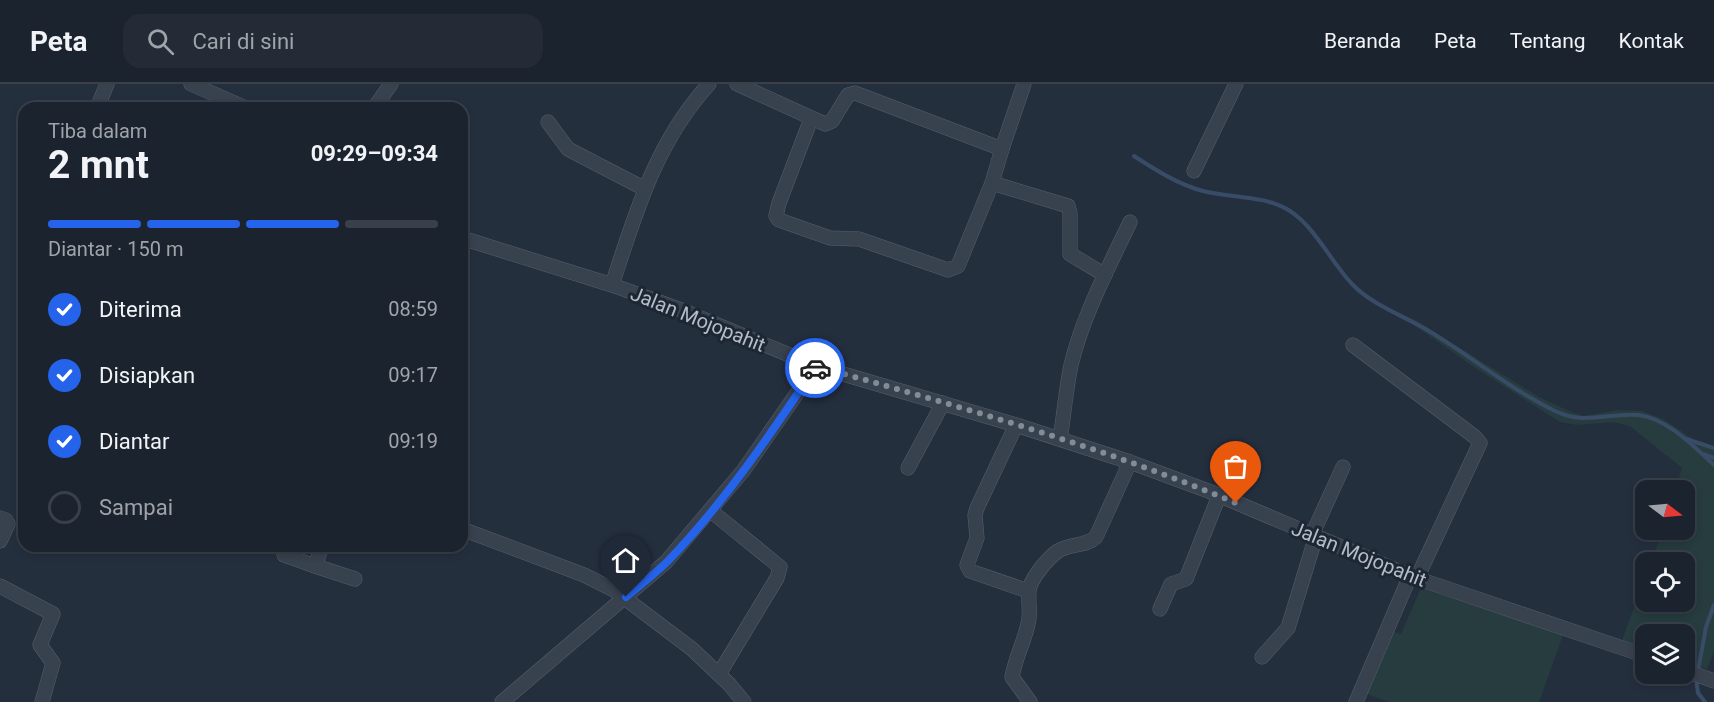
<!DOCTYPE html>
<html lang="id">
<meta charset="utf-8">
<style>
:root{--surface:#1b232e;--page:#242b36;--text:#f1f3f6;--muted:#a0a4aa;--line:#39404a;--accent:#2563eb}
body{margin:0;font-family:Roboto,sans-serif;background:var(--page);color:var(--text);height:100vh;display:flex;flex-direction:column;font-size:22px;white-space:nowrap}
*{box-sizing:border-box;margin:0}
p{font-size:20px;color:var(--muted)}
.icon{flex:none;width:33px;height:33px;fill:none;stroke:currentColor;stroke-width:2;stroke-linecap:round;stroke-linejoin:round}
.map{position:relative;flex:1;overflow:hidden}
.drawer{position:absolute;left:18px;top:18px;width:450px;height:450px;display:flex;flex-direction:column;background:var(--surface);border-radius:18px;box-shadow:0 3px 9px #0003,0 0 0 2px var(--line)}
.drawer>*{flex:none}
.needle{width:39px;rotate:106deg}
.tools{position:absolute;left:1635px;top:396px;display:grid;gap:12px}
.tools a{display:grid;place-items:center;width:60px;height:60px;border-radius:12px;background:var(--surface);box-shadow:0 3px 9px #0003,0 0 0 2px var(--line);font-size:30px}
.pin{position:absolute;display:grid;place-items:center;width:51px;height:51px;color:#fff;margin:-62px -26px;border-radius:50% 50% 50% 0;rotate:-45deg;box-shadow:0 0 6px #0007}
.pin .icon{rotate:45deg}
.courier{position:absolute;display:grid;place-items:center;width:60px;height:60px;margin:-30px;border:4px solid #2563eb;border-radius:50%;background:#fff;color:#222;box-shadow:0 2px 8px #0007}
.head em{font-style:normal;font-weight:700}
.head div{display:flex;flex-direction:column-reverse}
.head{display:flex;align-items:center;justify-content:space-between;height:102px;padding:0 30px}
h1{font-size:39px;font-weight:700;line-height:45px}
.bar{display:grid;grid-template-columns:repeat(4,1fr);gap:9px 6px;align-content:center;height:72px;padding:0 30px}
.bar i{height:8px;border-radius:4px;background:var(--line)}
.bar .on{background:var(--accent)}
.bar p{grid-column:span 4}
ol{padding:0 30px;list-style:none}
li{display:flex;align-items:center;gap:18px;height:66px}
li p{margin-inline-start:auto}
li .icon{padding:6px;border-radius:50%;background:var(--accent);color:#fff;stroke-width:4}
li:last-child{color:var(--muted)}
li i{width:33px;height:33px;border:3px solid var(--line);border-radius:50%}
header{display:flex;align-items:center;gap:36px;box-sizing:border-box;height:84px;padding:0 30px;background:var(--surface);border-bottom:2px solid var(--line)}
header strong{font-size:28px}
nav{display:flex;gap:33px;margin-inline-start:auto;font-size:21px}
.search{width:420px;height:54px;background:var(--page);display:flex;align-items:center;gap:15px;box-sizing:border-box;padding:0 21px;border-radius:18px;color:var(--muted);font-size:22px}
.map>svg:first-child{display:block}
</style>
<header>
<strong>Peta</strong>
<div class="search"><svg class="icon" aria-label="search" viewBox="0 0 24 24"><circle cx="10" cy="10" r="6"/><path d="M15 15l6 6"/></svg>Cari di sini</div>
<nav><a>Beranda</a><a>Peta</a><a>Tentang</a><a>Kontak</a></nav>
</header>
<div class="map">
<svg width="1714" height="618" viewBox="0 0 1714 618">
<rect width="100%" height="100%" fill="#242f3e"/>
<g fill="#263c3f">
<path d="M1388,223l30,15 121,75 30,14 14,5 35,-6 24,1 21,8 30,20 21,7v205l-7,18 -22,-7 -1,-28h-38l-1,15 -23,-8 23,-64 1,25h38v-40h-33l12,-32h21v-40h-9l7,-22 -52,-42 -17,-4 -36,3 -17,-3 -86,-55z"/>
<path d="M1421,504l142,47 -24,67h-150l-22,-8 27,-62 7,2z"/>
</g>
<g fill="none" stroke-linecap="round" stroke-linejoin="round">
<g stroke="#394c67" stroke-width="4">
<path d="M1134,72c20,13 45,29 69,35 28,7 62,4 87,20 25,16 41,51 62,73 20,21 52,32 77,47 43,26 81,58 126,80 31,15 54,1 84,4 29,4 55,32 75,50"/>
<path d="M1686,355l28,9"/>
<path d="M1703,370l11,4"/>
<path d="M1698,587l8,-44 8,-22"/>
<path d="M1696,594l2,15 7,9"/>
</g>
<g stroke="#565f6c" stroke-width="15">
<g id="minor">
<path d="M191,0l55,24"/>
<path d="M737,0l88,40 7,-3 16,-26 7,-2 147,56 -10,34"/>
<path d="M97,24l10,-24"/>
<path d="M374,24l17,-24"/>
<path d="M811,35l-32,84 -3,13 3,4 51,18 29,1 89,31 10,-4 34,-83 76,23 2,7v41l35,21"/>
<path d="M548,38l20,27 77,40"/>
<path d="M1002,65l22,-65"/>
<path d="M1194,87l42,-87"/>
<path d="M462,154l150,47 67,24 137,57 200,59 114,37 81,30 199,84 236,80"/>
<path d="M612,201c24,-73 44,-143 97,-201"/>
<path d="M1353,261l122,92 5,6 -63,135"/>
<path d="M1016,341l-39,83 -2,7 2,23 -10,27 3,6 58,20"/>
<path d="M1060,355c4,-24 6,-50 11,-74 12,-50 37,-96 59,-143"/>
<path d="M908,384l35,-65"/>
<path d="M711,427l69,56 -3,11 -58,96"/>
<path d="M0,434l6,2 2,4 -8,17"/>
<path d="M462,445l122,46 30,15 78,59 38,36 14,17"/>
<path d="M1312,451l31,-68"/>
<path d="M284,471l31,11 7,-20"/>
<path d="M315,482l40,13"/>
<path d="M0,502l53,28 -13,31 13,18 -11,39"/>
<path d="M1160,525l11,-25 15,-5 33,-83"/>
<path d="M1262,573l26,-29 28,-92"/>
<path d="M1684,586l30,11"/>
<path d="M502,618l164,-140 77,-91 73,-105"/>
<path d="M1030,618l-18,-25c3,-18 12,-35 16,-53 3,-11 0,-21 1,-32 0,-12 19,-34 29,-41 12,-8 27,-4 38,-14l34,-75"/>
<path d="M1356,618l54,-126"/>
</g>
</g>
<use href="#minor" stroke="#38414e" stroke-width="14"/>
</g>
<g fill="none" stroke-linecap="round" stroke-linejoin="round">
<path stroke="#828b98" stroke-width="6" stroke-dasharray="0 10.8" d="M815,284l1,-2c141,40 284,80 420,137"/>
<path stroke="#2563eb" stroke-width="8" d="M626,513c14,-12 29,-23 42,-36 56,-58 102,-126 147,-193"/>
</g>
<g text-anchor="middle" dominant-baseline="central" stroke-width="6" stroke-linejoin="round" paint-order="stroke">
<g font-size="20" fill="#b4bcc9" stroke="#1d2633">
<text transform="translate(698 235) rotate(22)">Jalan Mojopahit</text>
<text transform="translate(1359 470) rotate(22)">Jalan Mojopahit</text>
</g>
</g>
</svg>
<div class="tools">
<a><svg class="needle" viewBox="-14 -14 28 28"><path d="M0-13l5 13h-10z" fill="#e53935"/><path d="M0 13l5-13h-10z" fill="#a0a4aa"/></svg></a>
<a><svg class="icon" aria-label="locate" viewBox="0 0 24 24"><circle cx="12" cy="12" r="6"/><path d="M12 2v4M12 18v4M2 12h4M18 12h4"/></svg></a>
<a><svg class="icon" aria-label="layers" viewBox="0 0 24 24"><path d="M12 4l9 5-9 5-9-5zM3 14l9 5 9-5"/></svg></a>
</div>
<div class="pin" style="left:1236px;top:419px;background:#ea580c"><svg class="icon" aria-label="bag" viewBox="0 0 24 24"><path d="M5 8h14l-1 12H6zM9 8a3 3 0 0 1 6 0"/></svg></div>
<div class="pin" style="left:626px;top:513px;background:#1f2937"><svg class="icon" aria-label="home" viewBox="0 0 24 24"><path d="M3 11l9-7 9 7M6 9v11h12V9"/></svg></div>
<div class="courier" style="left:815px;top:284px"><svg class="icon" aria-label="car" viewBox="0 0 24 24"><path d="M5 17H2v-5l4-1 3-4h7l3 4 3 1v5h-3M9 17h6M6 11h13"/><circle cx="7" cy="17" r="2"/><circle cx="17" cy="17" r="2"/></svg></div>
<section class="drawer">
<div class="head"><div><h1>2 mnt</h1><p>Tiba dalam</p></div><em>09:29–09:34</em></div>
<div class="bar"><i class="on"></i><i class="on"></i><i class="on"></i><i></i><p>Diantar · 150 m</p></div>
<ol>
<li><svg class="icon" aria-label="check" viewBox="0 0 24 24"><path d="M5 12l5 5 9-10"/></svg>Diterima<p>08:59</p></li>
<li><svg class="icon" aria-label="check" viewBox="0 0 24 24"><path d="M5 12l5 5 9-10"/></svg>Disiapkan<p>09:17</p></li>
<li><svg class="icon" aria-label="check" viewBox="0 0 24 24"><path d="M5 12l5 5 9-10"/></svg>Diantar<p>09:19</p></li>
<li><i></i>Sampai</li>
</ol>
</section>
</div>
